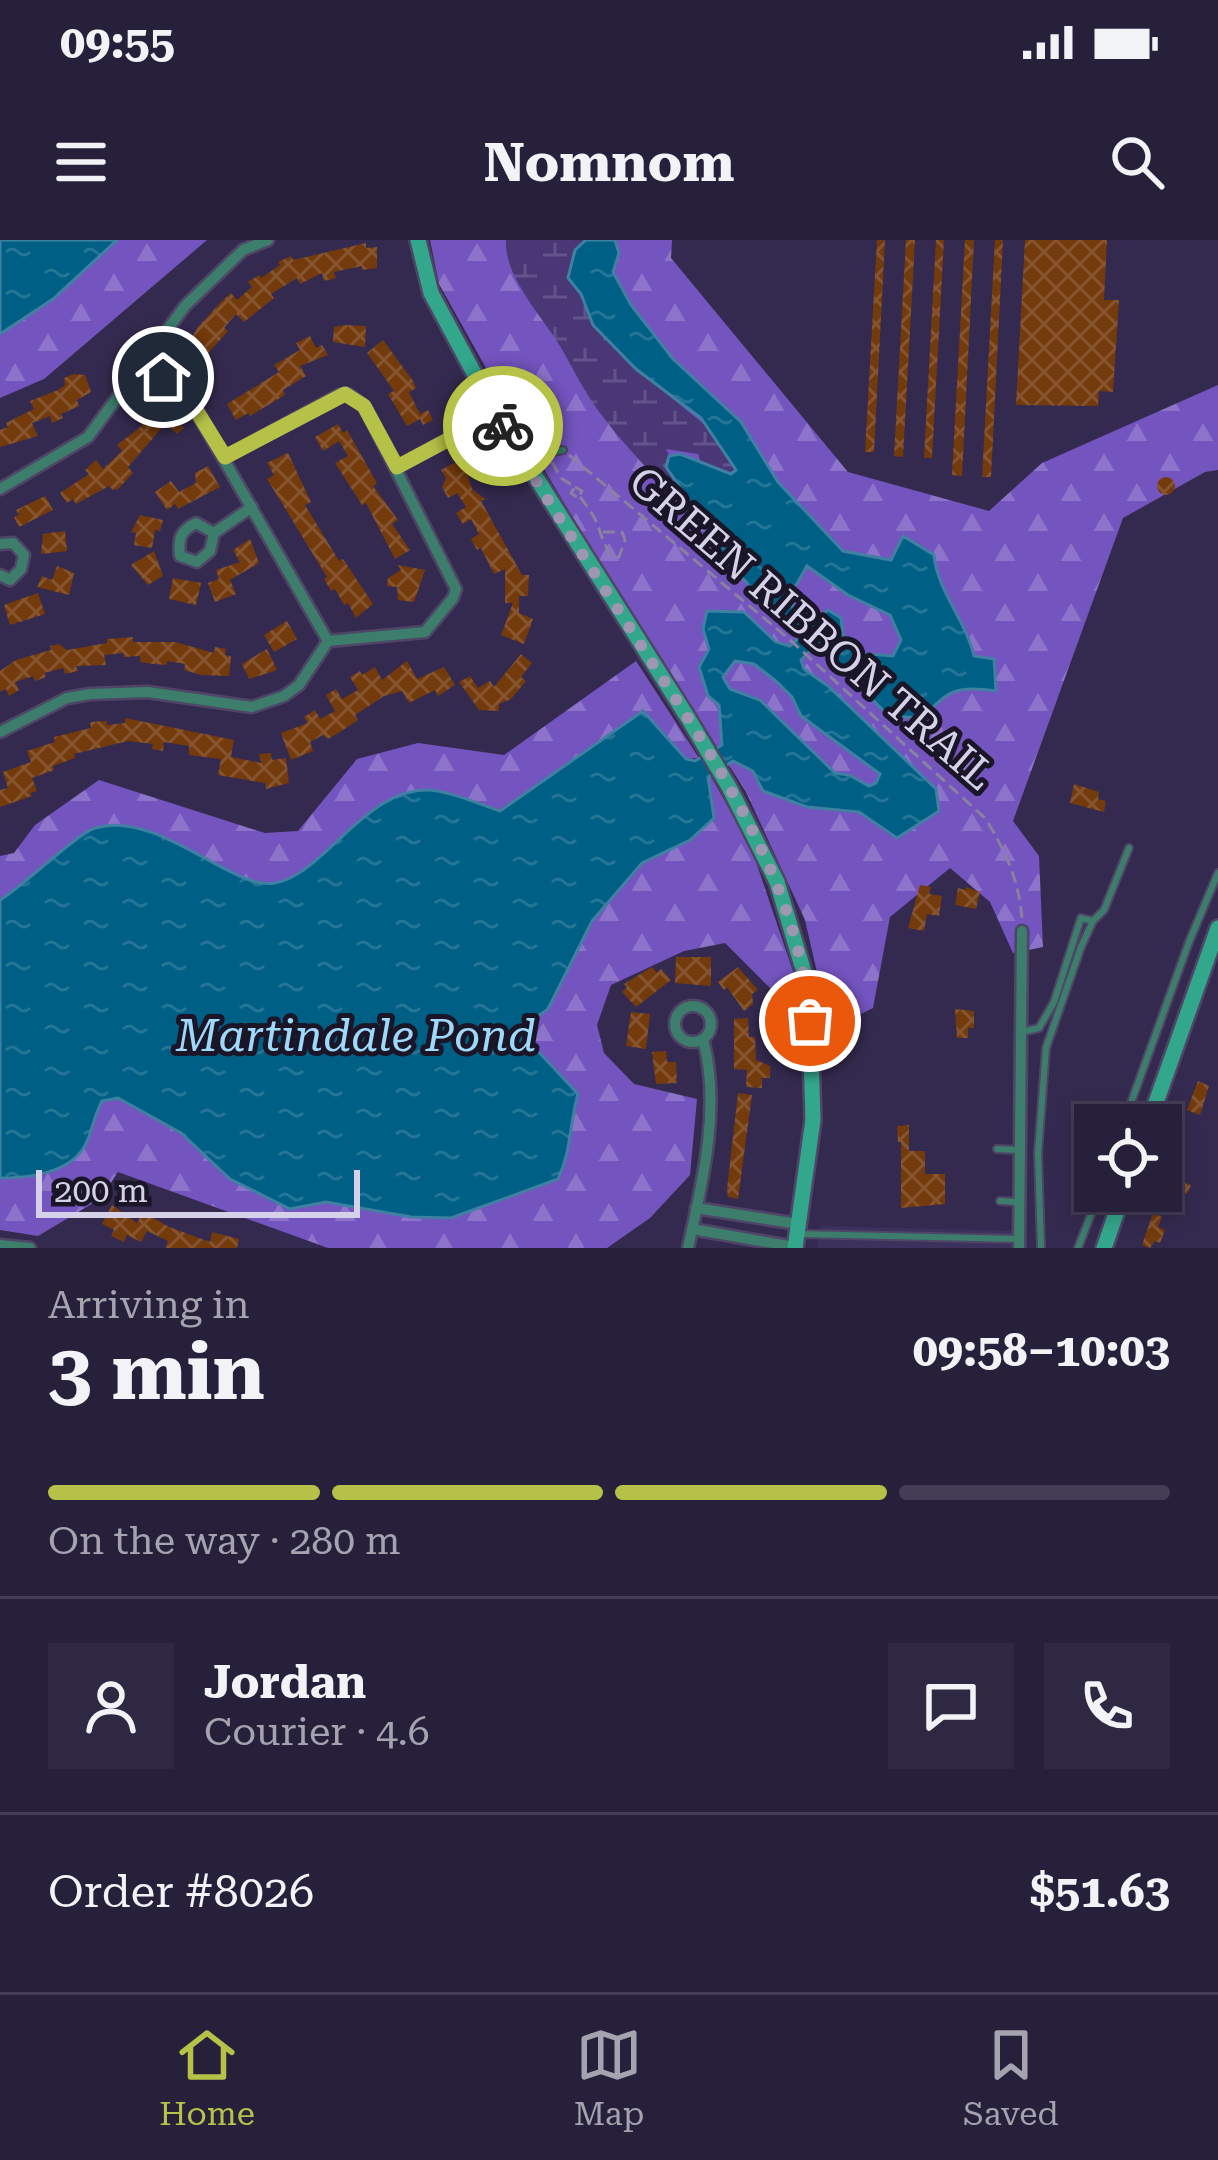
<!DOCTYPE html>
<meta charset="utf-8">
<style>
:root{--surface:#27203b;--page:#2f2842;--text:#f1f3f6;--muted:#a4a3af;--line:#433e55;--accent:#b6c148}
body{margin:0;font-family:"Roboto Serif",serif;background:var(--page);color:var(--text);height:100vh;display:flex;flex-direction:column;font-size:45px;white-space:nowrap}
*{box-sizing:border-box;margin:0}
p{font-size:39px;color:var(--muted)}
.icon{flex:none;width:66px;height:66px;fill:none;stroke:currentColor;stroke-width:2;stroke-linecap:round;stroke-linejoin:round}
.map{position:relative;height:1008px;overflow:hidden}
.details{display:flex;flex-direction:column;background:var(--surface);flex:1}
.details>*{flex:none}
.tools{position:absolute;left:1074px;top:864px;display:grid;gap:24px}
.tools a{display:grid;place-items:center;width:108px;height:108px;border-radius:0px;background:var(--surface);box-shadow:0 6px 18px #0003,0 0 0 3px var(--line);font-size:60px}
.scale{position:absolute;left:36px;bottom:30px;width:324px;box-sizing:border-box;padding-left:12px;border:6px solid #d5d1e8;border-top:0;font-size:33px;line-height:42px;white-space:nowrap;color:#d5d1e8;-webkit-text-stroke:9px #1a1627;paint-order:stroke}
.pin{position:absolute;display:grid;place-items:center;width:102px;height:102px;color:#fff;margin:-51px;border:6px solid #fff;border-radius:50%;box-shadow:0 3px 12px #0007}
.courier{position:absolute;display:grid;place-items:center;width:120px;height:120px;margin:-60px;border:9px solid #b6c148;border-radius:50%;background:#fff;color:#222;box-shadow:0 3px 15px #0007}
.head em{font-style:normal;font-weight:700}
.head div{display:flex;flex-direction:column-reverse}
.head{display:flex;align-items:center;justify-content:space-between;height:204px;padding:0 48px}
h1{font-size:78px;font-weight:700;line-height:90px}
.bar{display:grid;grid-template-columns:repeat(4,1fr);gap:18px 12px;align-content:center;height:144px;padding:0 48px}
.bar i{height:15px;border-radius:9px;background:var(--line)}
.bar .on{background:var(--accent)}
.bar p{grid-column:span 4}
.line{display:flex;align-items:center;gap:30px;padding:0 48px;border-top:3px solid var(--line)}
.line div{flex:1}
.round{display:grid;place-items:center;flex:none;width:126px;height:126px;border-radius:0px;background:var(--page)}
.status{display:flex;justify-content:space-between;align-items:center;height:84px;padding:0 60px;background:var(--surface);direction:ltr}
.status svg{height:33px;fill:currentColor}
header{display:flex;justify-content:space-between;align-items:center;height:156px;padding:0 48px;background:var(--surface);font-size:54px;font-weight:700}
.tab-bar{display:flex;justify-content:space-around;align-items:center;height:168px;border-top:3px solid var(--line);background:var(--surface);font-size:33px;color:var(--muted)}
.tab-bar a{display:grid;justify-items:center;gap:6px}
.tab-bar .on{color:var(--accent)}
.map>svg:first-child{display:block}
</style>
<div class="status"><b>09:55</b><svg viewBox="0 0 49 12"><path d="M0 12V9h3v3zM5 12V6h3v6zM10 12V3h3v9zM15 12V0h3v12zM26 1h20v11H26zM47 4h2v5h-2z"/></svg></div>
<header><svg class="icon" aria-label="menu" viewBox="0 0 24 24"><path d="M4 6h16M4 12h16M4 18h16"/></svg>Nomnom<svg class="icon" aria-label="search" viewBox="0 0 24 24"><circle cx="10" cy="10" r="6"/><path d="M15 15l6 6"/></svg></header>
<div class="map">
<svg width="1218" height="1008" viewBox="0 0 1218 1008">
<defs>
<pattern id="forest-firs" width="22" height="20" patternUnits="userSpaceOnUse" patternTransform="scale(3)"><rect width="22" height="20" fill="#7454bf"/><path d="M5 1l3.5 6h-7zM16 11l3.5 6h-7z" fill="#8d73ca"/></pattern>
<pattern id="wetland-marsh" width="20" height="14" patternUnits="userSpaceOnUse" patternTransform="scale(3)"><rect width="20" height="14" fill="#493776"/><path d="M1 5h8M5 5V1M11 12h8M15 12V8" fill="none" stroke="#62538a"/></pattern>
<pattern id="water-ripples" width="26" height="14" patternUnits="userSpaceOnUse" patternTransform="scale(3)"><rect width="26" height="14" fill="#005f85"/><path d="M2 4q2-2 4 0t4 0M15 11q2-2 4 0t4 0" fill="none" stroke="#247596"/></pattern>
<pattern id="building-cross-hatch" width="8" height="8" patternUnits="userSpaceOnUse" patternTransform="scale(3)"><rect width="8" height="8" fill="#733a0b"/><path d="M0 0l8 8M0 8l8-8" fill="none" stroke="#86552f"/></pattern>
</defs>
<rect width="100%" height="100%" fill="#342a4f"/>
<path fill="#3c305c" d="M820,986l196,5 -1,17h-198z"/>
<g fill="url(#forest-firs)">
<path d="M117,0h90l-163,139 -44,19v-64l45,-29z"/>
<path d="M430,0h242l-1,18 177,214 141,39 53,-48 176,-78v85l-13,2 -82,46 -110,303 26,35 4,91 -30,6 -23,-51 -40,-34 -60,49 -17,91 -43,21 -25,-109 -59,-128 -137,-214 -89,-149 -81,-145z"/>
<path d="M636,421l63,97 -13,1 -43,-48 -144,100c-19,-6 -40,-16 -61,-20 -48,-8 -84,36 -116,64 -13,12 -30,25 -47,28 -44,8 -118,-74 -180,-55 -17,5 -71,58 -95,72v-44l14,-3 21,-28 64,-45 166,53 33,-2 59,-72 61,-16 86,12z"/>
<path d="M710,535l41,72 50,148 -9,15 -67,-67 -41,8 -73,34 -14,40 7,28 30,31 63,15 -7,76 -40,43 -43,30h-279l-210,-76 -18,27 -62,37 -38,-6v-52l44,-3 42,-30 8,-30 8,-14 16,-3 63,35 49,46 60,30 36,-8 191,-8 41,-14c14,-30 11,-54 20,-85l-43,-46 -7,-16 6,-13 14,-10 44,-88 50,-58 48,-23z"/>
</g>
<path fill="url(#wetland-marsh)" d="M506,0h78l-9,10 -7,28 13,16 12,31 43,44 69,56 90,122 -85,-59 -12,-34 -32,-5 43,83c-38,-39 -79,-78 -112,-123 -16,-22 -27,-48 -42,-71 -18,-27 -51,-64 -49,-98z"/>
<g fill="url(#water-ripples)" stroke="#4081a3" stroke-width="3" fill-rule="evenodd">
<path d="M0,0h117l-64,59 -53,35z"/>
<path d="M586,0h29l4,13 -6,19 18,33 42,54 68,63 37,60 65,69 48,9 12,-24 31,19c3,35 32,66 40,101l20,3 2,32c-40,-5 -46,-2 -74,27l-33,-2 -65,-64 -14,-1 -9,9 3,9 24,17 108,103 3,22 -42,27 -38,-26 -52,-5 -44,-16 -10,-20 -20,-10 -25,16 6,41 -24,22 -48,23 -50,58 -44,88 -14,10 -6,13 7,16 43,46c-9,31 -6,55 -20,85l-107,39 -40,-1 -85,-15 -36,7 -60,-30 -49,-46 -63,-35 -16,3c-7,13 -9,25 -14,38 -13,34 -57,39 -88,39v-278c23,-14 78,-67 95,-72 63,-19 137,63 180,55 17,-3 34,-16 47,-28 32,-28 68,-72 116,-64 21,4 42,13 62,20l143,-100 43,48 9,2 27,-16 -3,-40 -11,-9 -9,-29 10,-18 -6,-20 4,-18 37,1 32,30 14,4 8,-7 -81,-89 -12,-27 -39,-56 3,-11 11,-2 51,20 5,-4 -35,-52 -65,-49 -43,-44 -12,-31 -13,-16 7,-28zM807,326l41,29 42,20 11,25 -8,16 -36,-3 -13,-10 -3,-25 -13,-8 -14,11h-15l-6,-5 -1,-24zM735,421l19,3 23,18 15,15 9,19 79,58 -4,9 -7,3 -20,-11 -14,-2 -75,-73 -30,-11 -7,-12z"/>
</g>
<g fill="url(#building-cross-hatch)">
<path d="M877,0h8l-11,212h-9z"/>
<path d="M906,0h9l-12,217 -9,-1z"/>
<path d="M936,0h8l-12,218h-8z"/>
<path d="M965,0h9l-12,236 -10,-1z"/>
<path d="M995,0h8l-12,237h-9z"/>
<path d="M1025,0h82l-3,60h15l-6,92 -14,-1 -1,15 -82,-1z"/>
<path d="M366,3v5l11,-1v21l-15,2v-4l-28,6 2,6 -12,3 -2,-8 -22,11 -3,-6 -26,16 3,4 -30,24 -8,-8 -12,14 4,3 -35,39 -14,-12 19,-31 22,-24 11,-10 6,7 15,-13 -4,-5 11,-7 2,3 19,-13 -2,-3 13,-6 2,4z"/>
<path d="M345,85l21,1 -1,21 -32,-5 1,-15z"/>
<path d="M310,96l6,12 6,-3 6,10 -28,11 6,10 -23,14 2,5 -35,21 -2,-3 -12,7 -9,-16 52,-32 -5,-7 26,-15 -4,-7z"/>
<path d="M383,100l30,41 3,7 -7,4 11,22 8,-4 5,10 -10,5 -3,-6 -13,7 -19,-32 6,-3 -27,-38z"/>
<path d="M74,134l11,1 6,17 -14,8 2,6 -18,8 2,4 -11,5 -2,-7 -18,7 6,13 -38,11v-17l8,-3 -2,-4 28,-14 -4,-8 28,-11 7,-5 -1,-7z"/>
<path d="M155,165l3,3 4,-3 22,23 -7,6 -11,-11 -38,44 5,6 -15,16 -5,1 -4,-4 -33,18 -3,-5 -6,4 -7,-10 29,-19 -4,-4 11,-10 7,9 19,-18 -5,-6 26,-20 -5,-5z"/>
<path d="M338,184l5,9 4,-3 30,53 -4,3 25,34 -6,4 18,26 -15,9 -29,-56 -4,2 -27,-42 13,-7 -9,-15 -16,10 -8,-14z"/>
<path d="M288,213l23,49 -6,3 34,56 4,-2 30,45 -17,14 -8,-15 -4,2 -9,-16 -4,2 -7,-12 3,-2 -60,-98 7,-4 -7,-12z"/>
<path d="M456,222l9,4 7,23 13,10 -4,2 41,74h7l-1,21h-9v17l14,6 -9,25 -23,-9 12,-32h-8v-34l-11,5 -13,-26 -4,2 -6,-11 8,-5 -8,-15 -8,5 -7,-11 10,-6 -9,-14 -9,5 -6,-11 4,-9 -5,-8z"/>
<path d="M208,226l12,21 -42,22 -3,-5 -8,6 -12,-18 16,-11 8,11 17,-9 -1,-10z"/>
<circle cx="1166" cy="246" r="9"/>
<path d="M45,256l8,14 -34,17 -5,-10 5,-2 -3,-5z"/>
<path d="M140,275l23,5 -3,11 -5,-1 -3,18 -18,-3 2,-12 -5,-1z"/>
<path d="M65,291l2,20 -26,3 2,-20z"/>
<path d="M250,299l9,24 -29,17 6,14 -21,8 -7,-19 11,-4 -3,-9 24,-8 -7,-12z"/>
<path d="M154,311l9,25 -15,9 -17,-20z"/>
<path d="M398,325l27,5 -11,32 -16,-2 -1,-13 -10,-1 1,-8 13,-8z"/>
<path d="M57,326l17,7 -5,22 -32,-8 5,-11 10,4z"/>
<path d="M173,338l28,5 -5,22 -27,-6z"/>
<path d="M38,353l7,21 -35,11 -6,-20z"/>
<path d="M287,381l10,18 -23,13 -10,-17z"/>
<path d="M133,397v5h42l39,11 1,-6 11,2 -1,6 6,1 -2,20 -28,-1 -17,-5 1,-6 -18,-3v4l-13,-1 -14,-2v-6l-16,1v-4l-20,2 2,10 -30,1 2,5 -13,3 -2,-6 -19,5 2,4 -11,4 -2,-5 -18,6 4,8 -10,6 -3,-7 -6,3v-21l16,-11 35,-10 -1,-4 9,-2 8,6 40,-7v-4z"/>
<path d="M267,409l10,21 -28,9 -7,-15z"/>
<path d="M521,414l11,9 -11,14 5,4 -15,18 -12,5v7l-20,-1 -20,-28 11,-6 8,12 12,-7 4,6z"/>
<path d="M407,421l10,18 27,-12 11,18 -17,11 -3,-6 -26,13 -7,-12 -18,5 -29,19 3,5 -18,12 -12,7 -5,-4 -13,7 3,9 -22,9 -10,-27 27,-10 -4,-6 11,-7 5,9 15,-8 -9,-16 10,-6 6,10 16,-9 -8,-13 10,-6 2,4 13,-8 7,13z"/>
<path d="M125,478l109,22 -3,17 30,6 -2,-9 12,-1 1,7 14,-2 3,25 -23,6 -1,-6 -47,-8 3,-16 -32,-4v-9l-25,-4 -1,9 -11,-2 1,-5 -25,-3 -54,13 1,4 -22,8 1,4 -22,8 5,13 -7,2 2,3 -32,11v-17l8,-2 -5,-16 28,-10 -4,-11 28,-9 -1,-5 37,-9 -1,-6 17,-1v4l18,-2z"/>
<path d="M1074,544l25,8 -1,7 8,2 -2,11 -34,-9z"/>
<path d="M920,645l11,2 -2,7 13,2 -3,20 -12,-2 -3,17 -16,-3z"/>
<path d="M966,647l14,5 -4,17 -21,-4 3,-17 7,2z"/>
<path d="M676,717h35v29l-36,-3z"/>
<path d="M652,727l5,6 4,-4 10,11 -35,27 -14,-15 5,-5 -3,-3z"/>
<path d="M738,727l20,23 -6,4 1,10 -9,7 -17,-24 -3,3 -6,-8z"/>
<path d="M955,769l19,2v17h-6v10h-11z"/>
<path d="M631,772l19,2 -4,35 -20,-3z"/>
<path d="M748,778l1,19h6l1,23 14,6v12h-8v10l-16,-1 1,-17 -13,-1v-50z"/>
<path d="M666,811l1,11h9l1,21 -21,1 -4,-32z"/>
<path d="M1198,841l11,5 -9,29 -13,-5z"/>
<path d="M738,853l14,2 -14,104 -10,-2 -1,-8z"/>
<path d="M909,885v26h16v23h20v30l-44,4v-66h-3l-1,-16z"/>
<path d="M1164,935l27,10 -4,9 -26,-8z"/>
<path d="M112,965l25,18 6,-11 26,15 41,15 2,-10 27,7 -2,9h-71l2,-7 -21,-10 -6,11 -14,-7 -3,7 -13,-6 3,-6 -12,-6z"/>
<path d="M1153,973l9,4 -4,10 7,3 -5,13 -5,-2 -5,7 -8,-3z"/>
</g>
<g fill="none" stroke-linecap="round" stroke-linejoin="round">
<g stroke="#4e4567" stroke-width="10">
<g id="lane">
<path d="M531,226l22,-14 10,-2"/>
<path d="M1021,792l18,-4 15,-26 27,-84 12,3"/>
<path d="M1123,885l66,-183 29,-69"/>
<path d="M997,909l23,1"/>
<path d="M1000,961l19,1"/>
<path d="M801,994l218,5"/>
<path d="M1041,1008l-3,-95 8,-105 35,-101 12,-26 11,-11 25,-62"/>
<path d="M1078,1008l22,-57"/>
</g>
</g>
<g stroke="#4e4567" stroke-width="15">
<g id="street">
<path d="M140,123l45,29 143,249"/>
<path d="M225,217l114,-62 9,-1 16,12 92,183 -3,9 -28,34 -97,9"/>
<path d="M397,227l99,-53"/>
<path d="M0,249l88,-52 97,-131 58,-56 25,-10"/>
<path d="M214,293l-18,-10c-16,8 -18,16 -16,33l17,6 13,-11 4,-18 38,-26"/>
<path d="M0,304l13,-1 11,12 -3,14 -11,11 -10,-5"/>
<path d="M0,492l67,-34 23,-4 58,-2 104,15 32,-11 15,-11 29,-44"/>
<circle cx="693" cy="784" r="18"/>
<path d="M696,968l102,16"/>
<path d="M692,989l103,18"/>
<path d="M0,1005l30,3"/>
<path d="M688,1008c15,-67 33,-142 15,-209"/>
<path d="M1019,1008l3,-317"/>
</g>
</g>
<g stroke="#4e4567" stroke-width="20">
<g id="secondary">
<path d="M418,0l13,53 65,121 192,304 41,69 48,95 29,97 4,42 3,99 -18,128"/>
<path d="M1148,885l70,-197"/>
<path d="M1104,1008l20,-57"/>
</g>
</g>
<g stroke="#88819f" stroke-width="3" stroke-dasharray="12 6" stroke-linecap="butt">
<path d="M569,215l220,184 197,180c20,34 33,61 36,100"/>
<path d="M552,222l9,16 14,9"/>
<path d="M575,247l7,4 -4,7 -7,-5z"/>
<path d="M580,257c10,13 17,22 21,38l8,18 10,4 6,-17 -3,-8h-22"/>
</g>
<use href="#lane" stroke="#3c7d6c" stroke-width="6"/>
<use href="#street" stroke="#3c7d6c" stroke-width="10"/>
<use href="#secondary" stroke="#33a78c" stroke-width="15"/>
</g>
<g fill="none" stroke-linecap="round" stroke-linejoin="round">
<path stroke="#9d97b2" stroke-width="12" stroke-dasharray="0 21.6" d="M503,186c46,78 97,155 146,232 72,110 150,229 161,363"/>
<path stroke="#b6c148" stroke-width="15" d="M163,137l22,15 40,65 120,-63 19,12 33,61 99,-53 7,12"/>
</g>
<g text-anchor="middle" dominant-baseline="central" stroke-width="10" stroke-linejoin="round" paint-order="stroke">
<g font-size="42" fill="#d5d1e8" stroke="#1a1627">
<text transform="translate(812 388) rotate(41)">GREEN RIBBON TRAIL</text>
</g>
<g font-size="45" font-style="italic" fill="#9ed8fa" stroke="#1a1627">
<text x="356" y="795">Martindale Pond</text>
</g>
</g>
</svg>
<div class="tools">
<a><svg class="icon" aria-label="locate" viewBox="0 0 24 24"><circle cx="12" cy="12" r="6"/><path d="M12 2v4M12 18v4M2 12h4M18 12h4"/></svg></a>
</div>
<div class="scale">200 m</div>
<div class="pin" style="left:810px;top:781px;background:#ea580c"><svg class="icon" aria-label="bag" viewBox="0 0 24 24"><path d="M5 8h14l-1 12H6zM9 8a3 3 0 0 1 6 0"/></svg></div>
<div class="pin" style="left:163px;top:137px;background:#1f2937"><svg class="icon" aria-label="home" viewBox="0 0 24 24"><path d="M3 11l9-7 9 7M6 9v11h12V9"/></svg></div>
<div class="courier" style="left:503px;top:186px"><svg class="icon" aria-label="bike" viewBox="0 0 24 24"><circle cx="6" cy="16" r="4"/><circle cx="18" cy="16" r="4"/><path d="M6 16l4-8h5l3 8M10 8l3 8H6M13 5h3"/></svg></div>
</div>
<section class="details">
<div class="head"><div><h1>3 min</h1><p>Arriving in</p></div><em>09:58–10:03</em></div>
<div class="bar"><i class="on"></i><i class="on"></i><i class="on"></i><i></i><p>On the way · 280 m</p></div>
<div class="line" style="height:216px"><a class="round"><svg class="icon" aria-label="person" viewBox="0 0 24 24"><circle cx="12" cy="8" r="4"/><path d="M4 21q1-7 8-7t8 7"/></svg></a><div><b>Jordan</b><p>Courier · 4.6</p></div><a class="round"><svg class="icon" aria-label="chat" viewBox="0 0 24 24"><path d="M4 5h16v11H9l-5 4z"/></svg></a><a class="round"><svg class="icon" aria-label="phone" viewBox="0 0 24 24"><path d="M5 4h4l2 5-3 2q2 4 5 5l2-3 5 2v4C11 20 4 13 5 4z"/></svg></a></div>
<div class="line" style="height:156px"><div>Order #8026</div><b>$51.63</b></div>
</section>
<nav class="tab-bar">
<a class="on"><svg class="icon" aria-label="home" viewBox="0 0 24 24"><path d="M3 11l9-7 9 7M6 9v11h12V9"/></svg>Home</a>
<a><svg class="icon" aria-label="map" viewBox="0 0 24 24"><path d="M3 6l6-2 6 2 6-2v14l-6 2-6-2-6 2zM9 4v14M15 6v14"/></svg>Map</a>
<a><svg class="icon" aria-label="saved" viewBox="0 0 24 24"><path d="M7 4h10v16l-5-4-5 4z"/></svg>Saved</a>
</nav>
